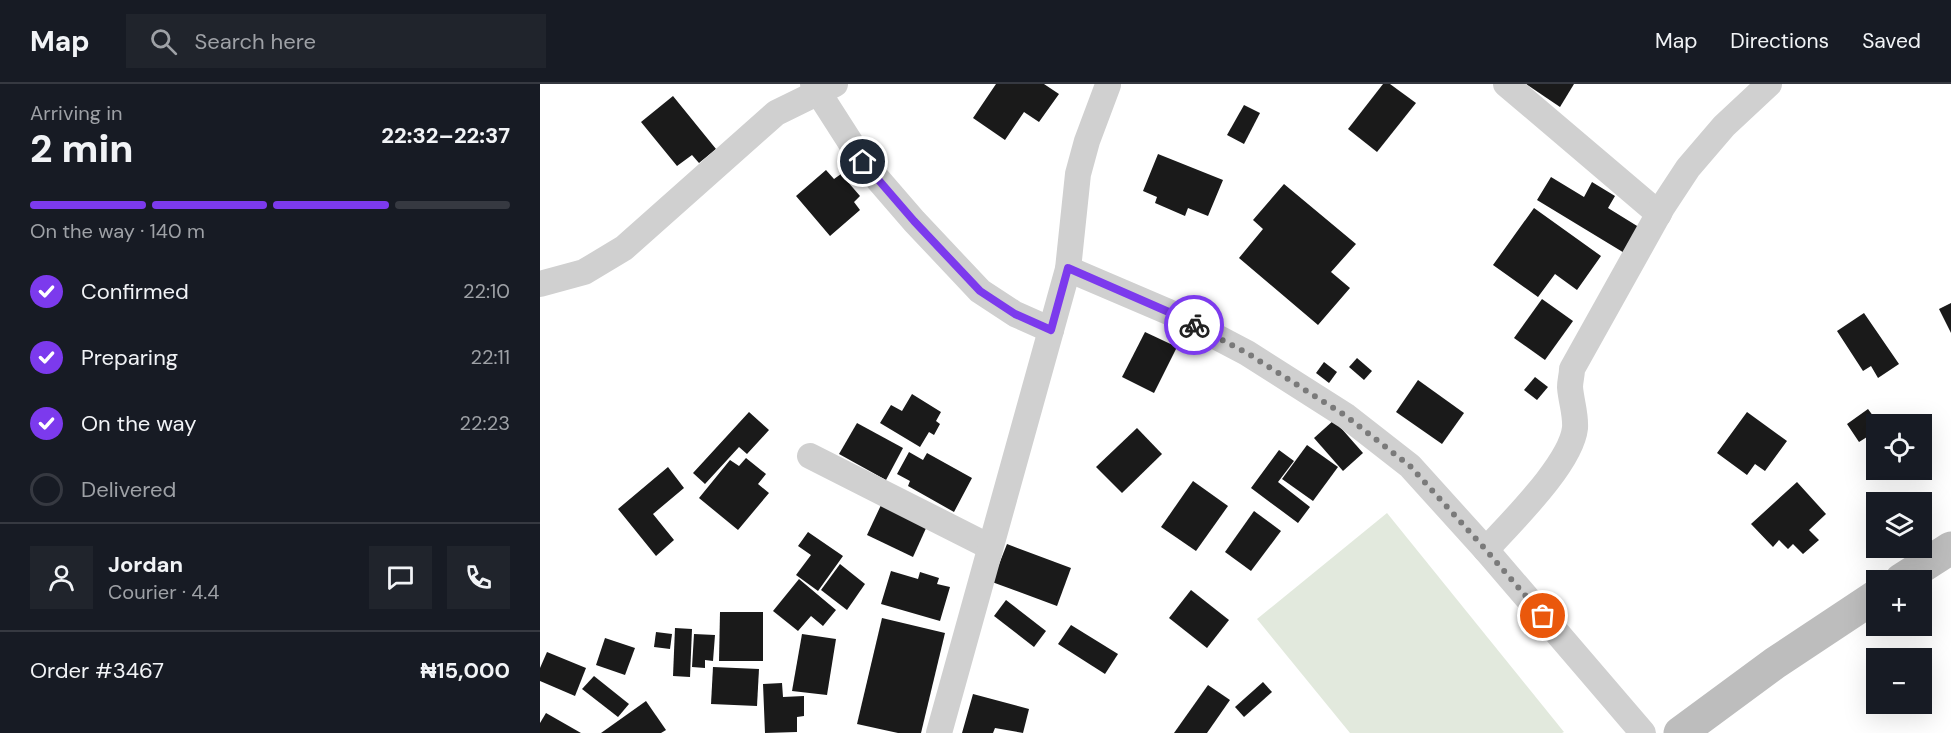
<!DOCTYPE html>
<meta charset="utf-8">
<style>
:root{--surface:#171b24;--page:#20242c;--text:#f1f3f6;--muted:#9ea1a6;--line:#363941;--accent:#7c3aed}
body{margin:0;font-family:"DM Sans",sans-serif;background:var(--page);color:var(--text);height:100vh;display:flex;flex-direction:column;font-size:22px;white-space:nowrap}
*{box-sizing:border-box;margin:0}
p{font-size:20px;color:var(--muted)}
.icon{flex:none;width:33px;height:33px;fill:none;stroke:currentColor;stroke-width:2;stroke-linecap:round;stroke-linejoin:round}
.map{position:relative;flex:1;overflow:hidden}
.side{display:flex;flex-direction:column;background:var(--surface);width:540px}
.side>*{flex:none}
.tools{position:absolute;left:1326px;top:330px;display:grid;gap:12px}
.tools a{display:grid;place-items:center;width:66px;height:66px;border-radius:0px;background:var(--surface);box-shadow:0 6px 24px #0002;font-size:30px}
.pin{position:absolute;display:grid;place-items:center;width:51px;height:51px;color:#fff;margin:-26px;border:3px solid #fff;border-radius:50%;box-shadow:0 2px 6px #0007}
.courier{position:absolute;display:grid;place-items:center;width:60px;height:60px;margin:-30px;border:4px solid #7c3aed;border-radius:50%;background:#fff;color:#222;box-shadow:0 2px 8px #0007}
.overview em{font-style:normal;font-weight:800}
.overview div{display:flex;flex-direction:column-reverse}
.overview{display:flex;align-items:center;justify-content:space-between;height:102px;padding:0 30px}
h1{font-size:39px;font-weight:800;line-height:45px}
.bar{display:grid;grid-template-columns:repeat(4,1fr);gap:9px 6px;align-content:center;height:72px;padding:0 30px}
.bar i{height:8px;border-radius:4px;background:var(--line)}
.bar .selected{background:var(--accent)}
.bar p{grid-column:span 4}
.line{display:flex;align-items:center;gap:15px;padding:0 30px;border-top:2px solid var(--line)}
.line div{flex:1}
.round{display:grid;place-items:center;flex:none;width:63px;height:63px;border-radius:0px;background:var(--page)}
ol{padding:0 30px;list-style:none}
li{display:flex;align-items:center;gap:18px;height:66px}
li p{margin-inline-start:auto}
li .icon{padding:6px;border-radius:50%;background:var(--accent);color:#fff;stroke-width:4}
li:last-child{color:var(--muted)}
li i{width:33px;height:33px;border:3px solid var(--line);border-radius:50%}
header{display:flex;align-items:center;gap:36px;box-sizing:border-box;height:84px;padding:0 30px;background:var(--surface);border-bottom:2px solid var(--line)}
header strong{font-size:28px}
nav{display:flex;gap:33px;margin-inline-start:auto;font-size:21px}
.search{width:420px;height:54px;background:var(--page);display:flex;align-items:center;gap:15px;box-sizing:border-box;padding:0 21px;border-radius:0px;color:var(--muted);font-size:22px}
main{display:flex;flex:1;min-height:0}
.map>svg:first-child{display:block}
</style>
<header>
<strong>Map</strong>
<div class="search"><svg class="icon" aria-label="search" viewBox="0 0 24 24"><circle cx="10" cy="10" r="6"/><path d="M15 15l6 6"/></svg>Search here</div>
<nav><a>Map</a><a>Directions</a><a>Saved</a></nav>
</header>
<main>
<section class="side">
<div class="overview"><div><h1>2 min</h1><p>Arriving in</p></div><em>22:32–22:37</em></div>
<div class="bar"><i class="selected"></i><i class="selected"></i><i class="selected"></i><i></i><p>On the way · 140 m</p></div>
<ol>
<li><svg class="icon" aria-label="check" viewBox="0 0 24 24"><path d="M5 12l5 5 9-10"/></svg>Confirmed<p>22:10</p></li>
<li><svg class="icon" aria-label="check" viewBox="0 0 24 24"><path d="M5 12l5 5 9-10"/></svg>Preparing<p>22:11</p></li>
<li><svg class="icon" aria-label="check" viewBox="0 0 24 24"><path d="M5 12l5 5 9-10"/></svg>On the way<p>22:23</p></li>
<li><i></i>Delivered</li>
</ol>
<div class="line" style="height:108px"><a class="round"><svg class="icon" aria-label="person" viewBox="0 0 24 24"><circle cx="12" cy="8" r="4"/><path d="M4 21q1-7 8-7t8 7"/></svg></a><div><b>Jordan</b><p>Courier · 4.4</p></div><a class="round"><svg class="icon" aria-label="chat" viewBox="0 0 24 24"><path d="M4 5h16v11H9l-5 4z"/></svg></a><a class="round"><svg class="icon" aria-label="phone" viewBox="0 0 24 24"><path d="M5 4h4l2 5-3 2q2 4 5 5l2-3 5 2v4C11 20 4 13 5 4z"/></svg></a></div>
<div class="line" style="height:78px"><div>Order #3467</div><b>₦15,000</b></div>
</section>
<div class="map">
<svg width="1411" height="649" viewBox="0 0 1411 649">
<rect width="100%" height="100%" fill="#fff"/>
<path fill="#e2e9dd" d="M847,429l177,219 -2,1h-212l-93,-114z"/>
<g fill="#1a1a1a">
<path d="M456,0h48l15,10 -20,28 -15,-10 -19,28 -32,-22z"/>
<path d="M843,0h7l26,19 -39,49 -29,-23z"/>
<path d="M986,0h48l-14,23z"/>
<path d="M133,12l43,53 -17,14 -7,-8 -15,11 -36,-44z"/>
<path d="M704,21l16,8 -16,31 -17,-9z"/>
<path d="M618,70l65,26 -15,36 -20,-8 -3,8 -30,-13 2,-6 -14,-6z"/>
<path d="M286,86l8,9 7,-5 19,22 -6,6 6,8 -30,26 -34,-40z"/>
<path d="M1011,93l33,20 8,-15 23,14 -7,12 34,21 -16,25 -89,-54z"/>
<path d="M744,100l72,60 -25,28 19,16 -32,37 -79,-67 24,-29 -10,-9z"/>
<path d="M994,124l67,48 -24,34 -22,-16 -17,23 -45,-32z"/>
<path d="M1002,215l31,22 -28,39 -31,-22z"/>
<path d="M1411,219v30l-12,-24z"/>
<path d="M1324,229l35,51 -21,14 -7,-12 -8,5 -26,-40z"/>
<path d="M605,248l32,15 -23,46 -32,-16z"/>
<path d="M817,274l15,13 -8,9 -15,-13z"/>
<path d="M784,278l13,10 -8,11 -13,-10z"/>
<path d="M995,293l13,10 -11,13 -13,-10z"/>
<path d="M878,296l46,33 -22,31 -46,-32z"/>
<path d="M372,310l29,18 -5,9 4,3 -6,11 -5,-3 -9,15 -40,-24 11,-18 11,6z"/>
<path d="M1328,325l11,15h-3v28l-9,-15 -8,5 -12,-18z"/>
<path d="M209,328l20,18 -22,24 -8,-7 -34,37 -12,-11z"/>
<path d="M1207,328l40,29 -22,30 -10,-7 -8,11 -30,-22z"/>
<path d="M794,336l29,33 -20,18 -29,-33z"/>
<path d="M317,339l46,25 -17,32 -47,-26z"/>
<path d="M597,344l25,26 -40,39 -26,-26z"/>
<path d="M767,361l31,22 -25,34 -31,-22z"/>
<path d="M739,366l15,11 -16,21 32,25 -12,16 -47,-35z"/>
<path d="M369,368l14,8 4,-7 45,25 -18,34 -46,-26 2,-5 -13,-7z"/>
<path d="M206,374l20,16 -8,10 11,9 -31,37 -39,-32 31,-38 9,6z"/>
<path d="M128,383l16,21 -31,26 21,26 -18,16 -38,-47z"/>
<path d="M653,397l35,25 -32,45 -35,-24z"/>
<path d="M1257,398l29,32 -17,16 10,10 -16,14 -10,-10 -5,5 -9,-9 -6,7 -22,-23z"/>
<path d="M341,421l46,21 -14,31 -46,-22z"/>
<path d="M714,427l27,20 -30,40 -26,-19z"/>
<path d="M268,448l35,24 -25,35 -22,-16 15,-20 -13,-9z"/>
<path d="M467,460l64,24 -14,38 -65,-24z"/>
<path d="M300,480l25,20 -18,26 -26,-20z"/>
<path d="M351,487l27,8 2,-7 19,6 -2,6 13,3 -10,34 -59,-17z"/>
<path d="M259,495l37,31 -13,16 -12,-10 -13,15 -25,-20z"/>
<path d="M651,506l38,30 -22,28 -38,-30z"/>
<path d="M466,516l40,31 -12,16 -40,-31z"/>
<path d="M180,528h43v49h-44z"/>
<path d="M342,534l63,15 -24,100h-23l-41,-9z"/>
<path d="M531,541l47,29 -13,20 -47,-30z"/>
<path d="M135,544l17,1 -2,48 -17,-1z"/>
<path d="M116,548l16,2 -2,15 -16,-2z"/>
<path d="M154,550l21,1 -2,26 -8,-1v8l-13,-1z"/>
<path d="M262,550l34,5 -9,56 -35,-4z"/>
<path d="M65,554l30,10 -10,27 -29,-10z"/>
<path d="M7,568l39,16 -11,28 -35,-15v-13z"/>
<path d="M173,583l46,2 -2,37 -46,-2z"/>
<path d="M54,592l35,28 -11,13 -36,-28z"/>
<path d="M723,598l9,10 -28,25 -9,-10z"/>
<path d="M242,599l1,14 21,-1v20l-7,1v15l-32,1 -2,-49z"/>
<path d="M668,601l22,15 -23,33h-33z"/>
<path d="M433,610l56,15 -6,24 -28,-5 -2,5h-31z"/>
<path d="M106,617l20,29 -5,3h-60z"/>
<path d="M6,629l35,20h-41v-10z"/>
</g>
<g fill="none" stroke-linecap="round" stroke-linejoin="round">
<g stroke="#d0d0d0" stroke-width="26">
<path d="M273,0l50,78 51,59 66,70 35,23 36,16"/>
<path d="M966,0l153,130"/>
<path d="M528,185l103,44 76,40 99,63 64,50 76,84 157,183"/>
<path d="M0,200l44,-12 40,-24 152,-135 59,-29"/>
<path d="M270,372l180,91"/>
<path d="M946,466c25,-28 85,-86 89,-122 1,-14 -4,-27 -5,-41 0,-6 2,-12 2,-18l91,-163 25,-38 36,-42 45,-42"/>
<path d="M399,649l129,-464 10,-95 9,-33 21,-56"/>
</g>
<g stroke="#bdbdbd" stroke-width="33">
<path d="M1361,496l50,-32"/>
<path d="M1140,649l95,-70 101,-67"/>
</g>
</g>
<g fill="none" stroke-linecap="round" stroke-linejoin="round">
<path stroke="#7a7a7a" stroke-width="6" stroke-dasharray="0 10.8" d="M654,241l53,28 99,63 64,50 76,84 57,66"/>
<path stroke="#7c3aed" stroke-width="8" d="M323,78l51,59 66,70 35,23 36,16 17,-62 103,45 23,12"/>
</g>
</svg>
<div class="tools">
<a><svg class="icon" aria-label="locate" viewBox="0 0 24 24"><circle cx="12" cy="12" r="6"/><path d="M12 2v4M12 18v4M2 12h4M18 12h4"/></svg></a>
<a><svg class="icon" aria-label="layers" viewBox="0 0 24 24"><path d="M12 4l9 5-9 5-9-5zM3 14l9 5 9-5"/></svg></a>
<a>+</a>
<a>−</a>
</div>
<div class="pin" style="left:1003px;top:532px;background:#ea580c"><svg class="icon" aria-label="bag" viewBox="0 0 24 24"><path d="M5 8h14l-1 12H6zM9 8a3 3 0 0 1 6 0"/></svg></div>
<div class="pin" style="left:323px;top:78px;background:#1f2937"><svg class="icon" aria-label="home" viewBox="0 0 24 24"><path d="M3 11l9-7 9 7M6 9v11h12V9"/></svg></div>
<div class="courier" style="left:654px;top:241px"><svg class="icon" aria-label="bike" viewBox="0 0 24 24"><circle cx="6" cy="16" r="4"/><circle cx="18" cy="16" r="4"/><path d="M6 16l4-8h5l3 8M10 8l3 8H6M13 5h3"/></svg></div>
</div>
</main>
